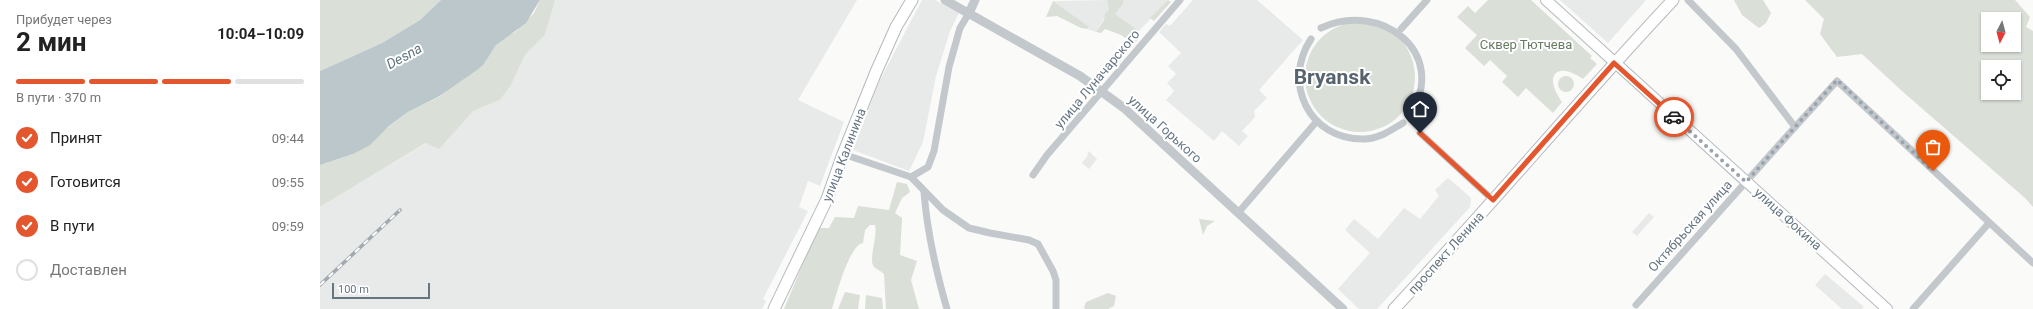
<!DOCTYPE html>
<html lang="ru">
<meta charset="utf-8">
<style>
:root{--surface:#fff;--page:#f6f6f6;--text:#222;--muted:#767676;--line:#e0e0e0;--accent:#e4572e}
body{margin:0;font-family:Roboto,sans-serif;background:var(--page);color:var(--text);height:100vh;display:flex;flex-direction:column;font-size:15px;white-space:nowrap}
*{box-sizing:border-box;margin:0}
p{font-size:13px;color:var(--muted)}
.icon{flex:none;width:22px;height:22px;fill:none;stroke:currentColor;stroke-width:2;stroke-linecap:round;stroke-linejoin:round}
.map{position:relative;flex:1;overflow:hidden}
.drawer{display:flex;flex-direction:column;background:var(--surface);width:320px}
.drawer>*{flex:none}
.needle{width:26px;rotate:186deg}
.tools{position:absolute;left:1661px;top:12px;display:grid;gap:8px}
.tools a{display:grid;place-items:center;width:40px;height:40px;border-radius:0px;background:var(--surface);box-shadow:0 1px 3px #0004;font-size:20px}
.scale{position:absolute;left:12px;bottom:10px;width:98px;box-sizing:border-box;padding-left:4px;border:2px solid #657683;border-top:0;font-size:11px;line-height:14px;white-space:nowrap;color:#657683;-webkit-text-stroke:3px #fff;paint-order:stroke}
.pin{position:absolute;display:grid;place-items:center;width:34px;height:34px;color:#fff;margin:-41px -17px;border-radius:50% 50% 50% 0;rotate:-45deg;box-shadow:0 0 4px #0007}
.pin .icon{rotate:45deg}
.courier{position:absolute;display:grid;place-items:center;width:40px;height:40px;margin:-20px;border:3px solid #e4572e;border-radius:50%;background:#fff;color:#222;box-shadow:0 1px 5px #0007}
.headline em{font-style:normal;font-weight:700}
.headline div{display:flex;flex-direction:column-reverse}
.headline{display:flex;align-items:center;justify-content:space-between;height:68px;padding:0 16px}
h1{font-size:26px;font-weight:700;line-height:30px}
.bar{display:grid;grid-template-columns:repeat(4,1fr);gap:6px 4px;align-content:center;height:48px;padding:0 16px}
.bar i{height:5px;border-radius:3px;background:var(--line)}
.bar .on{background:var(--accent)}
.bar p{grid-column:span 4}
ol{padding:0 16px;list-style:none}
li{display:flex;align-items:center;gap:12px;height:44px}
li p{margin-inline-start:auto}
li .icon{padding:4px;border-radius:50%;background:var(--accent);color:#fff;stroke-width:4}
li:last-child{color:var(--muted)}
li i{width:22px;height:22px;border:2px solid var(--line);border-radius:50%}
main{display:flex;flex:1;min-height:0}
.map>svg:first-child{display:block}
</style>
<main>
<section class="drawer">
<div class="headline"><div><h1>2 мин</h1><p>Прибудет через</p></div><em>10:04–10:09</em></div>
<div class="bar"><i class="on"></i><i class="on"></i><i class="on"></i><i></i><p>В пути · 370 m</p></div>
<ol>
<li><svg class="icon" aria-label="check" viewBox="0 0 24 24"><path d="M5 12l5 5 9-10"/></svg>Принят<p>09:44</p></li>
<li><svg class="icon" aria-label="check" viewBox="0 0 24 24"><path d="M5 12l5 5 9-10"/></svg>Готовится<p>09:55</p></li>
<li><svg class="icon" aria-label="check" viewBox="0 0 24 24"><path d="M5 12l5 5 9-10"/></svg>В пути<p>09:59</p></li>
<li><i></i>Доставлен</li>
</ol>
</section>
<div class="map">
<svg width="1713" height="309" viewBox="0 0 1713 309">
<rect width="100%" height="100%" fill="#fafaf8"/>
<g fill="#e8e9e9">
<path d="M235,0h302l-59,100 46,22 -24,64 -12,-5 -9,26 9,4 -45,88 3,2 -4,8h-442v-102l107,-64 38,-24 8,-8 27,-11 11,-15 14,-30 20,-20z"/>
<path d="M602,0h13l24,13 -9,18 -14,45 -13,66 -14,29 -56,-21 26,-68z"/>
<path d="M787,0l2,10 -13,22 -9,-3 2,-1 -36,-27z"/>
<path d="M803,0h45l-29,31 -24,-17 8,-10z"/>
<path d="M873,0h64l46,40 -44,50 8,8 -13,13 1,6 -13,14 6,5 -9,10 -17,-15 -8,10 -48,-41 8,-9 -7,-8 9,-9 -8,-8 13,-13 -22,-21 7,-8 4,2z"/>
<path d="M1240,0h86l-38,43z"/>
<path d="M769,151l8,8 -8,10 -7,-6 6,-8 -1,-1z"/>
<path d="M1128,178l21,18 2,3 -1,8 -93,102h-18l-21,-20 32,-36 -25,-23 9,-11 24,20 26,-31 16,11 19,-23 -4,-6z"/>
<path d="M1329,213l5,4 -17,19 -5,-4z"/>
<path d="M1505,274l39,33 -2,2h-20l-27,-24z"/>
</g>
<g fill="#dadfd7" fill-rule="evenodd">
<path d="M0,0h121l-21,20 -38,23 -62,28z"/>
<path d="M220,0h15l-10,35 -20,20 -14,30 -11,15 -27,11 -34,38 -13,-6 -106,64v-42l33,-11 55,-42 31,-15 50,-43 7,-9 10,-9 9,-4 19,-19z"/>
<path d="M787,0h16v4l-8,10 24,17v7l-5,6 -13,-9 -16,-6 -4,4 -5,-1 8,-12 1,-6 4,-4z"/>
<path d="M848,0l3,2 -17,19 -4,-3z"/>
<path d="M1168,0h43l61,56 -2,2 7,6 -14,15c-27,-19 -40,-3 -21,23l-9,11 -27,-25 -8,9 -16,-15 5,-6 -17,-16 -6,6 -19,-18 12,-13 -20,-18 11,-11 7,7z"/>
<path d="M1414,0h29l8,13 -5,10 -7,5 -17,-13z"/>
<path d="M1485,0h210l15,17 -4,10 7,4v176l-8,-9 -123,-107 -40,-37 -25,3 -17,-23 4,-15zM1668,19h26v26h-26zM1668,67h26v26h-26z"/>
<path d="M733,1l36,26 -2,2 -6,-1 -24,-12 -11,1z"/>
<circle cx="1040" cy="77" r="55"/>
<circle cx="1246" cy="84" r="8"/>
<path d="M577,182l10,2 3,8 -8,6 -7,15 7,5 -2,37 17,6 -6,19 8,29h-33l-2,-35c-3,-3 -8,-5 -10,-7 -6,-7 4,-31 1,-42h-5l-5,5 -2,13c-14,2 -27,53 -31,66h-48l34,-81h11l6,-11 19,1 4,-12 31,4z"/>
<path d="M879,219l16,2 -8,5 -4,9z"/>
<path d="M525,292l15,3 -2,14h-20z"/>
<path d="M788,293l8,3 -2,10 -6,3h-23l-1,-2 2,-5z"/>
<path d="M546,295l16,3 1,11h-18z"/>
</g>
<path fill="#bbc7cb" d="M121,0h99l-14,23 -30,22 -13,20 -6,5 -39,27 -30,15 -19,14 -19,19 -17,9 -33,11v-94l62,-28 38,-23z"/>
<g fill="none" stroke-linecap="round" stroke-linejoin="round">
<g stroke="#b3babf" stroke-width="12">
<path id="secondary" d="M1226,0l341,309"/>
</g>
<g stroke="#b5babe" stroke-width="13">
<g id="primary">
<path d="M454,309l53,-110 16,-45 33,-82 20,-45 16,-27"/>
<path d="M1074,309c95,-101 184,-208 279,-309"/>
</g>
</g>
<g stroke="#c3c8cc" stroke-width="7">
<path d="M1368,0l48,49 59,78 42,-46 196,182"/>
<path d="M1001,28c59,-28 129,24 89,87"/>
<path d="M1081,29l26,-29"/>
<path d="M991,39c-29,44 -2,101 53,100 15,0 27,-9 39,-16"/>
<path d="M1100,133l73,67"/>
<path d="M523,154l68,23 32,33 26,18 21,5 39,7 9,4 15,27 3,9v29"/>
<path d="M713,175l14,-20 133,-155"/>
<path d="M591,177l17,-10 6,-16 15,-84 11,-39 9,-15"/>
<path d="M604,192c3,40 12,79 23,117"/>
<path d="M918,213l79,-92"/>
<path d="M1316,305l159,-178"/>
<path d="M1593,309l76,-86"/>
</g>
<g stroke="#c3c8cc" stroke-width="9">
<path d="M625,0l135,76 44,32 219,201"/>
<path d="M649,13l6,-13"/>
</g>
<use href="#secondary" stroke="#fff" stroke-width="10"/>
<use href="#primary" stroke="#fff" stroke-width="11"/>
<g stroke="#a2aab0" stroke-width="3.5">
<path id="rail" d="M0,285l80,-75"/>
</g>
<use href="#rail" stroke="#fff" stroke-width="2" stroke-dasharray="6" stroke-linecap="butt"/>
</g>
<g fill="none" stroke-linecap="round" stroke-linejoin="round">
<path stroke="#99a4ac" stroke-width="4" stroke-dasharray="0 7.2" d="M1354,117l72,65 91,-102 96,91"/>
<path stroke="#e4572e" stroke-width="5" d="M1100,133l73,67 121,-137 60,54"/>
</g>
<g text-anchor="middle" dominant-baseline="central" stroke-width="4" stroke-linejoin="round" paint-order="stroke">
<g font-size="13" fill="#687a64" stroke="#fff">
<text x="1206" y="44">Сквер Тютчева</text>
</g>
<g font-size="13" fill="#657683" stroke="#fff">
<text transform="translate(777 79) rotate(-50)">улица Луначарского</text>
<text transform="translate(845 129) rotate(42)">улица Горького</text>
<text transform="translate(524 155) rotate(-69)">улица Калинина</text>
<text transform="translate(1468 219) rotate(42)">улица Фокина</text>
<text transform="translate(1370 226) rotate(-48)">Октябрьская улица</text>
<text transform="translate(1126 253) rotate(-48)">проспект Ленина</text>
</g>
<g font-size="14" font-style="italic" fill="#60757c" stroke="#fff">
<text transform="translate(84 56) rotate(-29)">Desna</text>
</g>
<g font-size="21" font-weight="bold" fill="#57646e" stroke="#fff">
<text x="1012" y="77">Bryansk</text>
</g>
</g>
</svg>
<div class="tools">
<a><svg class="needle" viewBox="-14 -14 28 28"><path d="M0-13l5 13h-10z" fill="#e53935"/><path d="M0 13l5-13h-10z" fill="#767676"/></svg></a>
<a><svg class="icon" aria-label="locate" viewBox="0 0 24 24"><circle cx="12" cy="12" r="6"/><path d="M12 2v4M12 18v4M2 12h4M18 12h4"/></svg></a>
</div>
<div class="scale">100 m</div>
<div class="pin" style="left:1613px;top:171px;background:#ea580c"><svg class="icon" aria-label="bag" viewBox="0 0 24 24"><path d="M5 8h14l-1 12H6zM9 8a3 3 0 0 1 6 0"/></svg></div>
<div class="pin" style="left:1100px;top:133px;background:#1f2937"><svg class="icon" aria-label="home" viewBox="0 0 24 24"><path d="M3 11l9-7 9 7M6 9v11h12V9"/></svg></div>
<div class="courier" style="left:1354px;top:117px"><svg class="icon" aria-label="car" viewBox="0 0 24 24"><path d="M5 17H2v-5l4-1 3-4h7l3 4 3 1v5h-3M9 17h6M6 11h13"/><circle cx="7" cy="17" r="2"/><circle cx="17" cy="17" r="2"/></svg></div>
</div>
</main>
